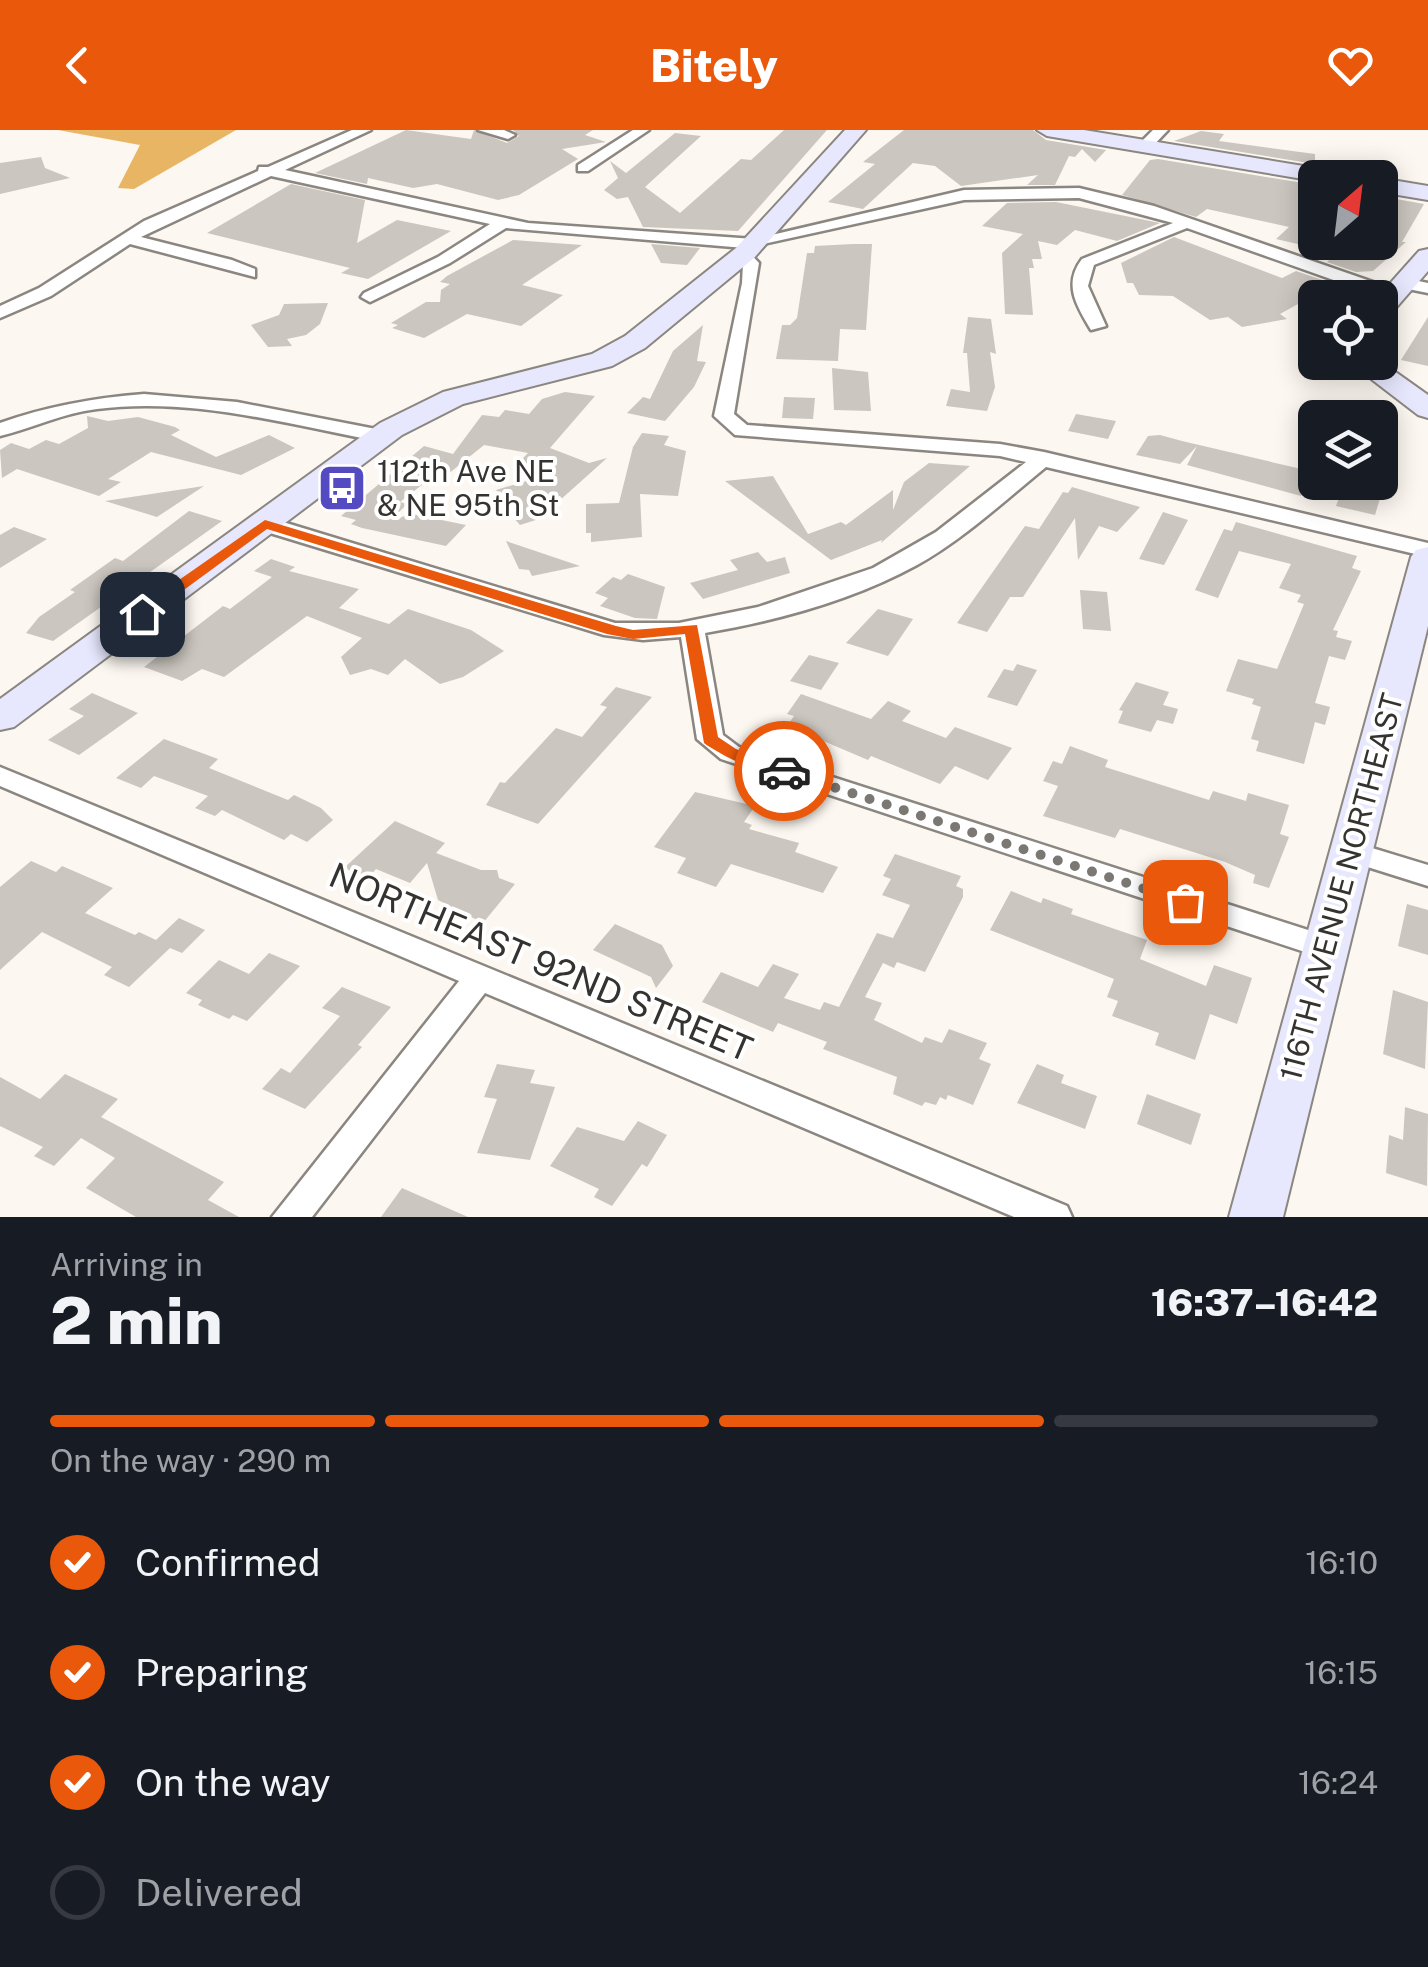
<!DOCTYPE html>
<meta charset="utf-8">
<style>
:root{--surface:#171b24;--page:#20242c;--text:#f1f3f6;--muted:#9ea1a6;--line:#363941;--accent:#ea580c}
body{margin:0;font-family:"Public Sans",sans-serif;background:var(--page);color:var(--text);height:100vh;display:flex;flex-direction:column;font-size:38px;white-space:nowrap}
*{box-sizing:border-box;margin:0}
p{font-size:32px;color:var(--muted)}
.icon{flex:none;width:55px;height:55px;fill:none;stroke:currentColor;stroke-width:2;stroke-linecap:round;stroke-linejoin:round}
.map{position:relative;height:1087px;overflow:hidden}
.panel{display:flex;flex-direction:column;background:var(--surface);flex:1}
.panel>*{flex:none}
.needle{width:65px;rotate:28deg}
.buttons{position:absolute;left:1298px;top:30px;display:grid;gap:20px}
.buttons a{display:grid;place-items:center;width:100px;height:100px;border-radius:15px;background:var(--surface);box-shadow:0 5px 25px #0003;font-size:50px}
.pin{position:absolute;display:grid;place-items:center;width:85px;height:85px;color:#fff;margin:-42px;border-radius:20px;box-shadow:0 5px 15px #0006}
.courier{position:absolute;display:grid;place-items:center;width:100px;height:100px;margin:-50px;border:8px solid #ea580c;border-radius:50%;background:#fff;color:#222;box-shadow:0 2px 12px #0007}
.headline em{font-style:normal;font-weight:800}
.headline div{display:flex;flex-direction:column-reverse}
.headline{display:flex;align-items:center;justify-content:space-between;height:170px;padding:0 50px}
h1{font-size:65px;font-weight:800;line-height:75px}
.bar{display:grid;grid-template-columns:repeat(4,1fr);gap:15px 10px;align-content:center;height:120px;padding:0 50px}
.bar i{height:12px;border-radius:8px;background:var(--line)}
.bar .active{background:var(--accent)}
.bar p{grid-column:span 4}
ol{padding:0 50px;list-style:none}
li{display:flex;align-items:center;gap:30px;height:110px}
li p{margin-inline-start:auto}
li .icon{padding:10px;border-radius:50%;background:var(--accent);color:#fff;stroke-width:4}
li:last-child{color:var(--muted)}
li i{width:55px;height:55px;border:5px solid var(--line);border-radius:50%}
header{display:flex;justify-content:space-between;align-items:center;height:130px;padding:0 50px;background:var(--accent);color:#fff;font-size:45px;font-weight:800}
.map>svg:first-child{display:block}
</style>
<header><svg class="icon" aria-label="back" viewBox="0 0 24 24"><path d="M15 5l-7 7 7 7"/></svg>Bitely<svg class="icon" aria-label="heart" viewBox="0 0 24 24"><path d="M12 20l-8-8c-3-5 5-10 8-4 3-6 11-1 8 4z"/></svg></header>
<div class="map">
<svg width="1428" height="1087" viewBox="0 0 1428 1087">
<rect width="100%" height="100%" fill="#fcf7f0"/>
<path fill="#e8b565" d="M58,0h178l-102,59 -16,-1 22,-43z"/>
<g fill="#cbc6bf">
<path d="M406,0l65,9 3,-9 33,13 12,-7 -6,-6h80l-8,5 21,7 -44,7 16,10 -59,36 -21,5 -61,-16 -24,4 -45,-10 -1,6 -52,-11z"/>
<path d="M784,0h43l-89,101 -95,-4 -15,-30 -11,2 -13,-9 14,-12 -8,-17 16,12 49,-40 26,3 -56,51 35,26 61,-54 10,1z"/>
<path d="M904,0h129l13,10 60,10 -11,12 -13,-13 -7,8 -6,-1 -14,29h-28l11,-10 -77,11 -26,-20 -22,-3 -50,46 -35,-7 47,-38 -12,-2z"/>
<path d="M1201,1l23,3 -5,7 96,13v10l-141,-23z"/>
<path d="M41,27l4,11 25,10 -70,16v-31z"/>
<path d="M1158,29l157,26v63l-39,-9 13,-12 -82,-18 -11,8 -74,-22 28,-35z"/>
<path d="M291,54l74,16 -8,43 40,-23 54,11 -83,48 -27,-6 9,-5 -143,-35z"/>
<path d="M1385,67l39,7 -22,38h4l-33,29 -17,1 -29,-10 11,-9 13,4 10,-14 19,-1v-38z"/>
<path d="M1056,72l104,21 -43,18 -42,-11 -18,15 -19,-4 4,18h-10l2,9h-5l4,47 -28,-1 -3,-61 21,-19 -41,-8 25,-23z"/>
<path d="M1174,107l108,41 14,-7 38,13 -54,30 7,5 -45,8 -14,-10 -18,3 -37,-24 -34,-1 -6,-12h-6l-6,-20z"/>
<path d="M513,110l69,5 -60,40 41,10 -42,31 -54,-12 -43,24 -32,-10 6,-3 -7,-2 35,-21h14l1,-12 9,-6 -10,-2 7,-6z"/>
<path d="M651,114l49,4 -13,17 -26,-2z"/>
<path d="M853,114h19l-6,86 -26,-1 -2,32 -62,-2 6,-34h8l7,-7 10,-65h7l1,-7z"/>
<path d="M328,173l-8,21 -14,11 -19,4 5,7 -24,1 -17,-22 28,-10 5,-11z"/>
<path d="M968,187l23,2 5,35 -6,-2 5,35 -8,24 -41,-5 5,-17 19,3 -3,-39h-4z"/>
<path d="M1428,187v49l-27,-6z"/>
<path d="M703,195l-6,36 9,1 -12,25 -29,34 -38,-8 16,-16 7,2 23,-48z"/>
<path d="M832,238l36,4 3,39 -37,-1z"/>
<path d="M565,262l30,4 -45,52 39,15 18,-5 -68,61 -19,6 -21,-23 6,-2 -9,-10 60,-18 -37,-10 9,-9 -44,-8 -42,34 -2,-8 -40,31 7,2 -16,16 21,-6 54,11 -20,21 -84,-18 -11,-4 5,-4 -15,-4 83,-70 29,8 29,-39 17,2 6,-7 24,4 13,-15z"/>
<path d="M784,267l31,1 -2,21 -31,-1z"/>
<path d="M1076,284l40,7 -8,18 -40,-8z"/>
<path d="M87,286l21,5 30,-4 37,10 5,3 -9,5 45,22 53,-22 26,13 -54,27 -90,-23 -43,27 13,3 -22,14 -82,-27 -15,9 -2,-28 11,-7 18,6 17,-9 13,4 29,-16z"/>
<path d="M642,303l27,3 -5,9 22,6 -8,45 -38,-2 2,43 -51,5v-9h-5v-29l33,-1 14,-56z"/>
<path d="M1160,305l22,6 128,30 -9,25 -114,-31 10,-19 -17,18 -44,-9 12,-19z"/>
<path d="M929,333l41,3 -89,77 1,-3 -51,20 -106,-79 48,-5 35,58 33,-12 5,3 47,-35v20l11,-28z"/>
<path d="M1345,352h40l-10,33 -39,-9z"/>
<path d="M204,356l-47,31 -52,-16z"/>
<path d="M1072,357l68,20 -23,25 -18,-6 -21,34 -3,-42 -52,79h-13l-23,35 -30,-9 68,-97 14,3 24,-37 5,1z"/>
<path d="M189,381l33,10 -169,120 -27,-8 13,-16 36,-25 -5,-2 45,-32 8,3z"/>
<path d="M1163,382l25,8 -24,45 -25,-6z"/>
<path d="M1236,392l121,34 -5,12 9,3 -28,59 5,1 -2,6 16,4 -7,19 -16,-4 -14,47 15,4 -5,18 -10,-3 -11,42 -48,-13 3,-10 -8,-2 10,-32 -9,-3 2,-5 -28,-8 12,-32 39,10 27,-65 -7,-2 4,-7 -22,-7 12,-24 -52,-13 -21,47 -23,-8 29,-61 8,2z"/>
<path d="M14,397l33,12 -47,29v-33z"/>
<path d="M506,411l74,25 -48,10 -3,-6 -10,-1z"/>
<path d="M758,422l9,10 18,-5 5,16 -87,26 -13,-16 48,-13 -8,-10z"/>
<path d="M271,429l24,8 -6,4 70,18 -20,19 50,16 19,-15 63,21 33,21 -41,26 -23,7 -35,-25 -17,16 -17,-6 -21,6 -9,-18 21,-19 -55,-22 -83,61 -22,-8 -20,12 -38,-14 79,-61 7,3 42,-32 -18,-6z"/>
<path d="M628,444l37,13 -8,32 -22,-1 -35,-12 8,-8 -13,-5 18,-16 8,3z"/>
<path d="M1080,460l27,2 4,39 -28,-2z"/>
<path d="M878,479l35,10 -25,37 -42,-13z"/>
<path d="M809,525l30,8 -18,27 -31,-9z"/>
<path d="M1017,534l20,6 -20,36 -30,-9 17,-28 9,2z"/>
<path d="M1136,552l33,10 -6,13 15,4 -5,15 -16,-4 -6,12 -33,-9 5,-12 -4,-1z"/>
<path d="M616,557l36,10 -114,127 -52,-19 14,-23 5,1 51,-55 26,9 25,-30 -7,-2z"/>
<path d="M92,563l46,20 -59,42 -31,-15 36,-24 -15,-7z"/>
<path d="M801,564l70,25 17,-18 23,10 -9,10 44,17 9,-11 57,21 -24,32 -33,-14 -15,18 -69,-28 -3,4 -47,-20 -38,-8 11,-16 -7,-2z"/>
<path d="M164,609l54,20 -9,9 79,32 6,-5 27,13 12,12 -26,22 -16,-8 -7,6 -62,-30 -7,6 -20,-8 13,-12 -54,-20 -13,12 -25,-10z"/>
<path d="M1070,616l38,14 -3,7 104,33 4,-9 33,10 2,-8 41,12 -9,29 9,3 -20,51 -16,-5 2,-8 -30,-13 -105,-33 -5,9 -72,-22 15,-30 -15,-5 10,-20 9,3z"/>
<path d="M695,662l60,14 -11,16 8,3 -3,4 50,14 -4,9 43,15 -15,26 -92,-29 -15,23 -39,-14 9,-15 -32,-11z"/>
<path d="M395,691l50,22 -9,10 45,17h16l2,8 16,6 -32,39 -45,-23 -11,-37 -17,20 -34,-14 -8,9 -24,-10z"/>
<path d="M895,724l66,22 -5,10 7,3v8l-38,75 -28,-10 -3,6 -11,-5 -18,34 17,6 -8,17 48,23 3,-6 17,6 7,-14 38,14 -8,16 12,5 -18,41 -25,-10 -2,5 -6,-3 -4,8 -11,-3 -3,4 -29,-12 4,-17 -74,-28 4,-7 -49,-19 -5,9 -71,-30 19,-30 37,15 15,-23 26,10 -15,24 36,12 4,-8 15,5 38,-74 16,5 17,-33 -28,-10 9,-16 -8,-3z"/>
<path d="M31,731l25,11 6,-6 51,22 -28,25 50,22 4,-3 17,8 23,-22 26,12 -23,23 -12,-5 -41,39 -25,-12 8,-8 -70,-35 -42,38v-83z"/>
<path d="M1011,761l30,12 2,-5 30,11 -2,5 76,26 -7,19 66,27 8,-21 38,13 -15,46 -27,-10 -15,46 -40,-15 4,-12 -47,-17 6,-15 -11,-4 7,-18 -124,-49z"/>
<path d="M1407,774l21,6v45l-30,-9z"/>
<path d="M615,794l47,21 11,21 -17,22 -5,-11 -58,-27z"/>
<path d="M269,823l31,13 -53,55 -14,-6 -4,4 -31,-14 4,-5 -16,-7 33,-33 30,14z"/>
<path d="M342,857l49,20 -33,38 4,2 -57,62 -43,-20 19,-21 9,5 50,-57 -18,-8z"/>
<path d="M1393,860l35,12 -3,67 -42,-15z"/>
<path d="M497,934l38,6 -5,13 25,4 -25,73 -53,-7 20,-54 -13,-2z"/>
<path d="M1037,934l27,11 -3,8 36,13 -12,33 -68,-26z"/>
<path d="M65,944l53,25 -17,18 123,65 -16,18 31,17h-103l-50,-29 29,-30 -34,-20 -27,28 -20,-10 9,-9 -43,-21v-49l40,22z"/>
<path d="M1147,964l54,20 -10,31 -54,-21z"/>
<path d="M1405,977l23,7 -1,72 -41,-13 3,-38 14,5z"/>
<path d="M638,991l29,14 -20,32 -5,-3 -30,42 -18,-9 5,-8 -49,-23 27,-39 47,14z"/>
<path d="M402,1058l66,29h-87z"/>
</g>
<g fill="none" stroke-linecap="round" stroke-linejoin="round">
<g stroke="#8b8680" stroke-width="5">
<g id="street">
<path d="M352,0h19l-86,40 243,53 226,16 210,-49 115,-2 75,18 245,85v8h-12l-200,-71 -93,37 -6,21 18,40 -15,4c-15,-25 -28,-46 -9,-71l91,-36 -94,-25 -115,2 -219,48 14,15 -25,151 13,11 253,19 44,8 384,91v14l-382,-90c-42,34 -82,72 -129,98 -64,35 -141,56 -212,68l18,102 16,12 597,192 4,8 -4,8 -11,4 -11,-4 -593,-196 -24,-20 -16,-102 -38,3 -39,-5 -347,-106 -3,-5 11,-7 8,2 342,104h64l79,-16 115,-39 63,-36 90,-70 -26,-6 -265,-21 -21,-19 28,-133 1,-20 -6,-10 8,-5 -239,-20 -56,35 -80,39 -9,-5 3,-4 74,-36 52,-33 -219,-48 -130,61 91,23 23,9v8l-125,-33 -79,52 -51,22v-12l39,-18 105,-67 114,-50 1,-4h9z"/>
<path d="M478,0h26l11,5 -7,4z"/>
<path d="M633,0h16l-61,41h-10v-6z"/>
<path d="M1153,0h15l-18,19h-10v-6z"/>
<path d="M1404,148l24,5v10l-30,-6 -2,-4z"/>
<path d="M144,264l93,8 144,28 10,6 -10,6c-93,-18 -189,-45 -284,-33 -34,4 -64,19 -97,27v-13c48,-17 93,-25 144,-29z"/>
<path d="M0,637l1067,439 5,11h-58l-529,-224 -173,224h-40l187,-236 -459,-195z"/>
<path d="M1349,711l79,24v21l-89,-28 -4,-7 4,-7z"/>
</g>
</g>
<g stroke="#8b8680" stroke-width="4">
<g id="secondary">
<path d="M845,0h21l-112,128 -109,90 -33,18 -149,38 -61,31 -388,292 -14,3v-31l380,-276 63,-31 149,-38 33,-18 111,-88z"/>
<path d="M1037,0h47l250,41 11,7h-30v3l-268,-45z"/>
<path d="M1380,48l48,8v14l-48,-8z"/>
<path d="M1428,119v22l-39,45 -9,2 -3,-20 42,-47z"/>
<path d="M1380,231l48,34v23l-10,-3 -69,-53z"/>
<path d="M1428,417v79l-145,591h-54l182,-660 5,-7z"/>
</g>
</g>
<use href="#street" fill="#fff" fill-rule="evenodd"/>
<use href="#secondary" fill="#e7e8fd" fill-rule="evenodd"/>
</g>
<path fill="#ea580c" d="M265,390l351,106 17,4 64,-5 21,112 18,12 57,22c-16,14 -73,-16 -89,-28l-19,-109 -52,5 -26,-5 -340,-105 -120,88h-11v-7z"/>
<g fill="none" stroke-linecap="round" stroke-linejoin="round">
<path stroke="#7b7873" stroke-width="10" stroke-dasharray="0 18" d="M784,641l401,131"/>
</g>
<defs>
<g id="bus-square" transform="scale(2.5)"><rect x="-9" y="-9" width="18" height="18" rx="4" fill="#544ac1" stroke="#fff"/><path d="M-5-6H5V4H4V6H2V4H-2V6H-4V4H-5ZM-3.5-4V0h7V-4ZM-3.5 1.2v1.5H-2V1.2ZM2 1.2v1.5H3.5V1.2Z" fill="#fff"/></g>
</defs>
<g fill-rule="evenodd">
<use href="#bus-square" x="342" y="358"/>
</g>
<g text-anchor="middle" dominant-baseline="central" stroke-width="8" stroke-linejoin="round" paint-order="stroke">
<g font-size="30" fill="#353330" stroke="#fff" text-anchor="start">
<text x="377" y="341">112th Ave NE<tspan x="377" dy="34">&amp; NE 95th St</tspan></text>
</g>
<g font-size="30" fill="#353330" stroke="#fff">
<text transform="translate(1341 757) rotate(-75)">116TH AVENUE NORTHEAST</text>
</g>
<g font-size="35" fill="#353330" stroke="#fff">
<text transform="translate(541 832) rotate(23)">NORTHEAST 92ND STREET</text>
</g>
</g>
</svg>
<div class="buttons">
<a><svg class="needle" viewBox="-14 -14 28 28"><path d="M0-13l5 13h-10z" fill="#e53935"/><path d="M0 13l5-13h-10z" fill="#9ea1a6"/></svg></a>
<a><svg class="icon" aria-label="locate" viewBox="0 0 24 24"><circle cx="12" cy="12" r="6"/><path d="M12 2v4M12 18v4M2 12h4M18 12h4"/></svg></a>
<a><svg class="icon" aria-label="layers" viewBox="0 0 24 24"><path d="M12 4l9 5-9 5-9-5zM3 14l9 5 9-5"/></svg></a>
</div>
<div class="pin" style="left:1185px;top:772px;background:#ea580c"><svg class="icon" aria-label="bag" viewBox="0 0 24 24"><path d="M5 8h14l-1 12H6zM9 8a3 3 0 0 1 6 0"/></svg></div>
<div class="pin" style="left:142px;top:484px;background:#1f2937"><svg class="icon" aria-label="home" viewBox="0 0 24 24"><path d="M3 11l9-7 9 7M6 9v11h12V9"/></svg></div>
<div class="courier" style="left:784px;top:641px"><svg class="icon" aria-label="car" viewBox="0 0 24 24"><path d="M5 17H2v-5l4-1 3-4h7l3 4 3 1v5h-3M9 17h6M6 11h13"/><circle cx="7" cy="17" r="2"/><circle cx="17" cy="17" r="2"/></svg></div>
</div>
<section class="panel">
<div class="headline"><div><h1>2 min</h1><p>Arriving in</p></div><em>16:37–16:42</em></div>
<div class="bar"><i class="active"></i><i class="active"></i><i class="active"></i><i></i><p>On the way · 290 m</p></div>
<ol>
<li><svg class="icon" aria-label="check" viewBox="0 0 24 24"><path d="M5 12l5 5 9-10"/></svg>Confirmed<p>16:10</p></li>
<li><svg class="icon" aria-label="check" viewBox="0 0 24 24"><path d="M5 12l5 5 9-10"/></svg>Preparing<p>16:15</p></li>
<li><svg class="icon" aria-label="check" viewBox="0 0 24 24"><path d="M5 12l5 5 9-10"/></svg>On the way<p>16:24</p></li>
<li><i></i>Delivered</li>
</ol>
</section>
